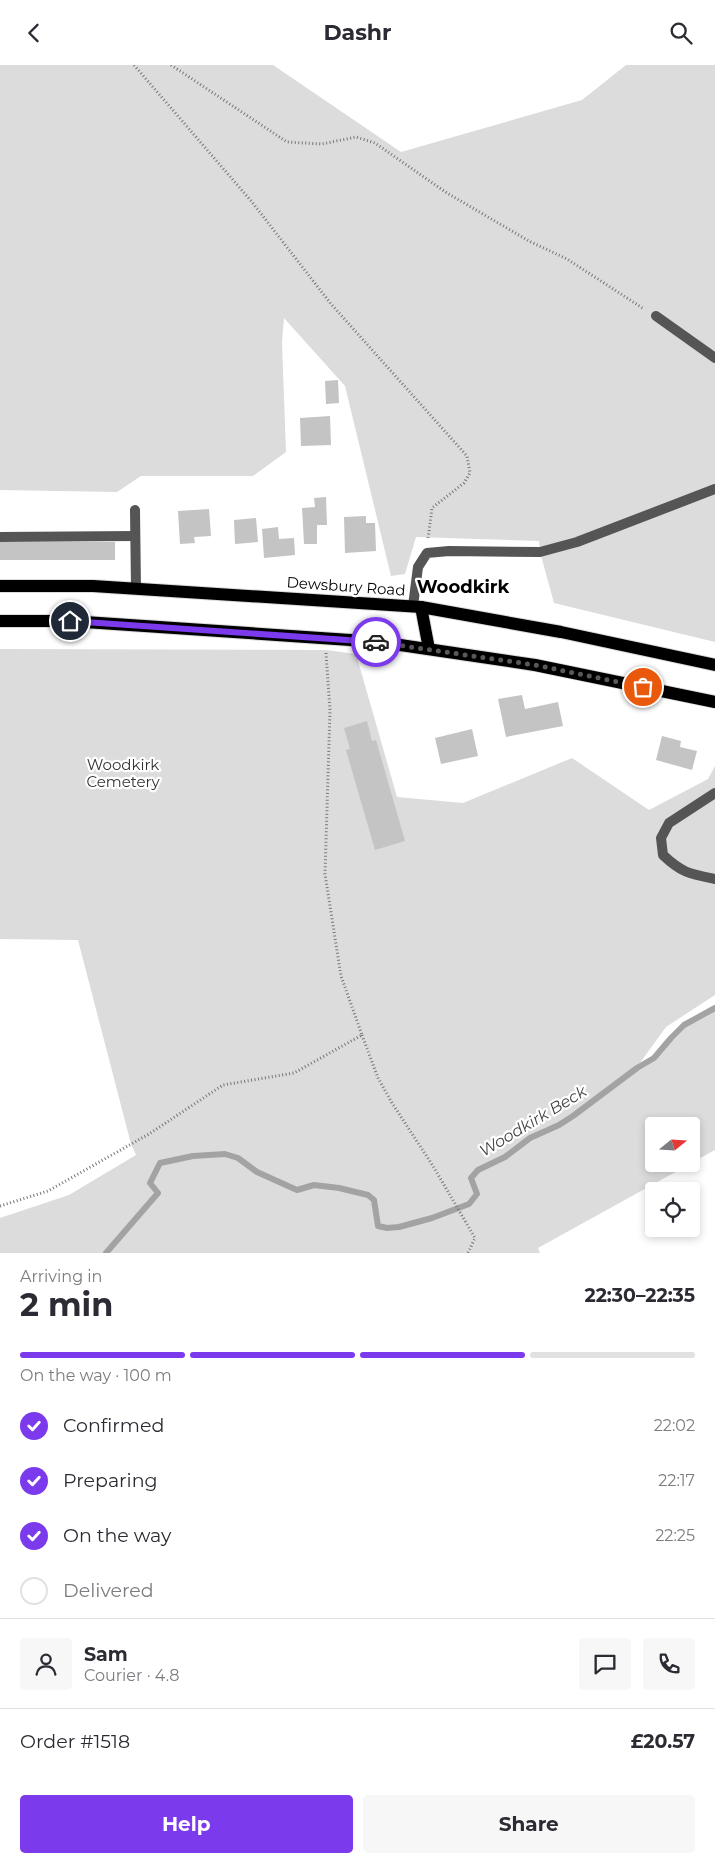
<!DOCTYPE html>
<meta charset="utf-8">
<style>
:root{--surface:#fff;--page:#f7f7f7;--text:#2b2b33;--muted:#7c7c81;--line:#e1e1e2;--accent:#7c3aed}
body{margin:0;font-family:Montserrat,sans-serif;background:var(--page);color:var(--text);height:100vh;display:flex;flex-direction:column;font-size:19px;white-space:nowrap}
*{box-sizing:border-box;margin:0}
p{font-size:16px;color:var(--muted)}
.icon{flex:none;width:28px;height:28px;fill:none;stroke:currentColor;stroke-width:2;stroke-linecap:round;stroke-linejoin:round}
.map{position:relative;height:1188px;overflow:hidden}
.details{display:flex;flex-direction:column;background:var(--surface);flex:1}
.details>*{flex:none}
.needle{width:32px;rotate:72deg}
.controls{position:absolute;left:645px;top:1052px;display:grid;gap:10px}
.controls a{display:grid;place-items:center;width:55px;height:55px;border-radius:5px;background:var(--surface);box-shadow:0 2px 8px #0003;font-size:25px}
.pin{position:absolute;display:grid;place-items:center;width:42px;height:42px;color:#fff;margin:-21px;border:2px solid #fff;border-radius:50%;box-shadow:0 1px 5px #0007}
.courier{position:absolute;display:grid;place-items:center;width:50px;height:50px;margin:-25px;border:4px solid #7c3aed;border-radius:50%;background:#fff;color:#222;box-shadow:0 1px 6px #0007}
.headline em{font-style:normal;font-weight:700}
.headline div{display:flex;flex-direction:column-reverse}
.headline{display:flex;align-items:center;justify-content:space-between;height:85px;padding:0 20px}
h1{font-size:32px;font-weight:700;line-height:38px}
.bar{display:grid;grid-template-columns:repeat(4,1fr);gap:8px 5px;align-content:center;height:60px;padding:0 20px}
.bar i{height:6px;border-radius:4px;background:var(--line)}
.bar .on{background:var(--accent)}
.bar p{grid-column:span 4}
.line{display:flex;align-items:center;gap:12px;padding:0 20px;border-top:1px solid var(--line)}
.line div{flex:1}
.round{display:grid;place-items:center;flex:none;width:52px;height:52px;border-radius:5px;background:var(--page)}
ol{padding:0 20px;list-style:none}
li{display:flex;align-items:center;gap:15px;height:55px}
li p{margin-inline-start:auto}
li .icon{padding:5px;border-radius:50%;background:var(--accent);color:#fff;stroke-width:4}
li:last-child{color:var(--muted)}
li i{width:28px;height:28px;border:2px solid var(--line);border-radius:50%}
.button{display:flex;gap:10px;margin-top:auto;padding:10px 20px}
.button a{flex:1;height:58px;border-radius:5px;background:var(--accent);color:#fff;font-size:20px;font-weight:700;line-height:58px;text-align:center}
.button a+a{background:var(--page);color:var(--text)}
header{display:flex;justify-content:space-between;align-items:center;height:65px;padding:0 20px;background:var(--surface);font-size:22px;font-weight:700}
.map>svg:first-child{display:block}
</style>
<header><svg class="icon" aria-label="back" viewBox="0 0 24 24"><path d="M15 5l-7 7 7 7"/></svg>Dashr<svg class="icon" aria-label="search" viewBox="0 0 24 24"><circle cx="10" cy="10" r="6"/><path d="M15 15l6 6"/></svg></header>
<div class="map">
<svg width="715" height="1188" viewBox="0 0 715 1188">
<rect width="100%" height="100%" fill="#fff"/>
<g fill="#dcdcdc">
<path d="M0,0h273l128,87 181,-52 44,-35h89v577l-161,-39 -14,-51 -1,-11 -123,-4 -11,37 -14,2 -46,-190 -61,-68 -2,24 4,110 -33,24h-112l-24,16 -117,-2z"/>
<path d="M0,584l326,1 30,4 41,143 66,6 109,-45 77,52 59,-31 7,-13v229l-49,32 -29,40c16,-6 24,-19 35,-31 13,-12 27,-20 43,-28v142l-24,13v-37h-37v38h36l-152,84 2,5h-540v-35l69,-23 67,-40 -5,-11 -53,-204 -78,-1z"/>
</g>
<g fill="none" stroke-linecap="round" stroke-linejoin="round">
<path stroke="#a3a3a3" stroke-width="6" d="M106,1188l52,-60 -8,-10 10,-20 33,-7 32,-2 13,4 19,14 40,18 17,-5 25,3 29,7 6,5 4,26 9,2 12,-1 33,-9 37,-14 8,-10 -6,-16 7,-8 27,-13 25,-19 29,-13 14,-9 64,-48 17,-10 17,-20 13,-13 31,-17"/>
</g>
<g fill="#c4c4c4">
<path d="M338,315l1,23 -13,1 -1,-23z"/>
<path d="M330,351l1,29 -30,1 -1,-28z"/>
<path d="M326,432l1,28h-10v19h-13l-2,-36 13,-1 -1,-9z"/>
<path d="M209,444l2,27 -17,1 1,6 -15,1 -2,-33z"/>
<path d="M366,451v7h9l1,28 -31,2 -1,-36z"/>
<path d="M256,453l2,24 -23,2 -1,-24z"/>
<path d="M278,462l1,12 15,-1 1,17 -31,3 -2,-29z"/>
<rect x="0" y="477" width="115" height="18"/>
<path d="M522,630l3,14 33,-7 5,24 -57,11 -8,-38z"/>
<path d="M367,656l5,20 4,-1 29,101 -30,9 -29,-100 4,-1 -6,-21z"/>
<path d="M472,664l6,27 -37,8 -6,-26z"/>
<path d="M662,671l19,5 -1,6 17,4 -5,19 -36,-10z"/>
</g>
<g fill="none" stroke-linecap="round" stroke-linejoin="round">
<g stroke="#dbdbdb" stroke-width="14">
<g id="primary">
<path d="M0,521h93l328,21 140,25 154,33"/>
<path d="M421,542l8,42"/>
<path d="M0,556h70l310,21 155,23 180,37"/>
</g>
</g>
<g stroke="#777" stroke-width="3" stroke-dasharray="1 2.5" stroke-linecap="butt">
<path d="M134,0l118,137 79,102 136,152 3,17 -6,10 -32,25 -4,31"/>
<path d="M171,0l116,77 35,2 34,-7 19,6 72,50 82,48 38,18 77,50"/>
<path d="M362,970l16,43 14,25 41,63 42,72 -7,15"/>
<path d="M0,1141l48,-15 101,-57 74,-49 71,-12 68,-38 -21,-59 -16,-102 5,-164 -4,-57"/>
</g>
<g stroke="#555" stroke-width="10">
<path d="M656,251l59,42"/>
<path d="M135,445l1,79"/>
<path d="M0,472l135,-1"/>
<path d="M413,541l5,-39 9,-14 22,-2 91,1 37,-10 138,-53"/>
<path d="M715,728l-46,30 -8,15 2,17c19,18 27,19 52,24"/>
</g>
<use href="#primary" stroke="#000" stroke-width="12"/>
</g>
<g fill="none" stroke-linecap="round" stroke-linejoin="round">
<path stroke="#595959" stroke-width="5" stroke-dasharray="0 9" d="M376,577l159,23 108,22"/>
<path stroke="#7c3aed" stroke-width="6" d="M70,556l306,21"/>
</g>
<g text-anchor="middle" dominant-baseline="central" stroke-width="4.5" stroke-linejoin="round" paint-order="stroke">
<g font-size="15" fill="#000" stroke="#fff">
<text transform="translate(346 521) rotate(4)">Dewsbury Road</text>
</g>
<g font-size="15" fill="#333" stroke="#fff">
<text x="123" y="699">Woodkirk<tspan x="123" dy="17">Cemetery</tspan></text>
</g>
<g font-size="16" font-style="italic" fill="#444" stroke="#fff">
<text transform="translate(533 1056) rotate(-31)">Woodkirk Beck</text>
</g>
<g font-size="18" font-weight="bold" fill="#000" stroke="#fff">
<text x="463" y="522">Woodkirk</text>
</g>
</g>
</svg>
<div class="controls">
<a><svg class="needle" viewBox="-14 -14 28 28"><path d="M0-13l5 13h-10z" fill="#e53935"/><path d="M0 13l5-13h-10z" fill="#7c7c81"/></svg></a>
<a><svg class="icon" aria-label="locate" viewBox="0 0 24 24"><circle cx="12" cy="12" r="6"/><path d="M12 2v4M12 18v4M2 12h4M18 12h4"/></svg></a>
</div>
<div class="pin" style="left:643px;top:622px;background:#ea580c"><svg class="icon" aria-label="bag" viewBox="0 0 24 24"><path d="M5 8h14l-1 12H6zM9 8a3 3 0 0 1 6 0"/></svg></div>
<div class="pin" style="left:70px;top:556px;background:#1f2937"><svg class="icon" aria-label="home" viewBox="0 0 24 24"><path d="M3 11l9-7 9 7M6 9v11h12V9"/></svg></div>
<div class="courier" style="left:376px;top:577px"><svg class="icon" aria-label="car" viewBox="0 0 24 24"><path d="M5 17H2v-5l4-1 3-4h7l3 4 3 1v5h-3M9 17h6M6 11h13"/><circle cx="7" cy="17" r="2"/><circle cx="17" cy="17" r="2"/></svg></div>
</div>
<section class="details">
<div class="headline"><div><h1>2 min</h1><p>Arriving in</p></div><em>22:30–22:35</em></div>
<div class="bar"><i class="on"></i><i class="on"></i><i class="on"></i><i></i><p>On the way · 100 m</p></div>
<ol>
<li><svg class="icon" aria-label="check" viewBox="0 0 24 24"><path d="M5 12l5 5 9-10"/></svg>Confirmed<p>22:02</p></li>
<li><svg class="icon" aria-label="check" viewBox="0 0 24 24"><path d="M5 12l5 5 9-10"/></svg>Preparing<p>22:17</p></li>
<li><svg class="icon" aria-label="check" viewBox="0 0 24 24"><path d="M5 12l5 5 9-10"/></svg>On the way<p>22:25</p></li>
<li><i></i>Delivered</li>
</ol>
<div class="line" style="height:90px"><a class="round"><svg class="icon" aria-label="person" viewBox="0 0 24 24"><circle cx="12" cy="8" r="4"/><path d="M4 21q1-7 8-7t8 7"/></svg></a><div><b>Sam</b><p>Courier · 4.8</p></div><a class="round"><svg class="icon" aria-label="chat" viewBox="0 0 24 24"><path d="M4 5h16v11H9l-5 4z"/></svg></a><a class="round"><svg class="icon" aria-label="phone" viewBox="0 0 24 24"><path d="M5 4h4l2 5-3 2q2 4 5 5l2-3 5 2v4C11 20 4 13 5 4z"/></svg></a></div>
<div class="line" style="height:65px"><div>Order #1518</div><b>£20.57</b></div>
<div class="button"><a>Help</a><a>Share</a></div>
</section>
